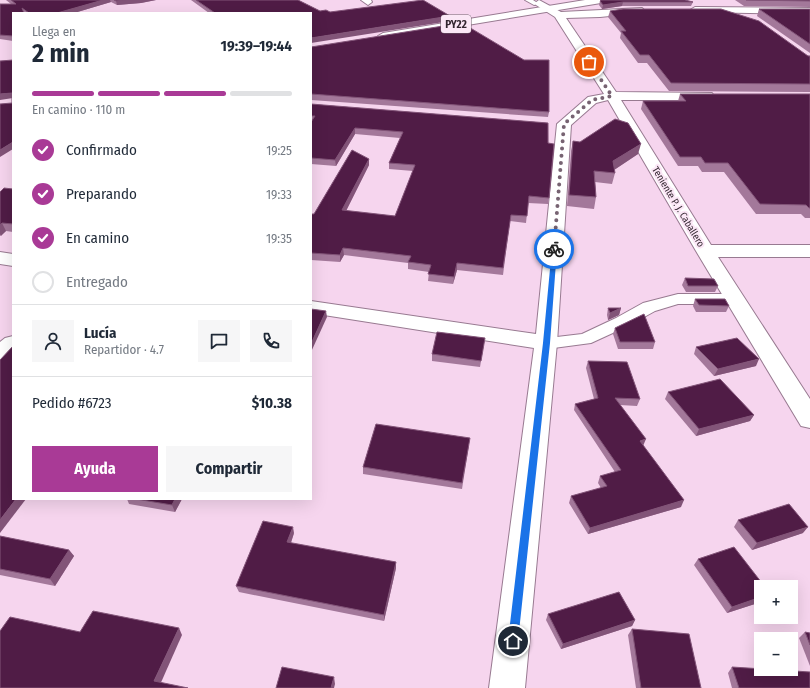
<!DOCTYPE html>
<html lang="es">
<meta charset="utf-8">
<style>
:root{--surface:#fff;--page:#f6f6f7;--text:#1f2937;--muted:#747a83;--line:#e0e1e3;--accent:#a93a96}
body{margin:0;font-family:"Fira Sans Condensed",sans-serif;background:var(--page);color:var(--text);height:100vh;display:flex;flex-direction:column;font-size:15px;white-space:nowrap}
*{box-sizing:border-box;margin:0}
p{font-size:13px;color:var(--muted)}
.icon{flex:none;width:22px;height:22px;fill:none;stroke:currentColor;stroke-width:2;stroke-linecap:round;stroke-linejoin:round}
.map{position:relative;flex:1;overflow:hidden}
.side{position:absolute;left:12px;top:12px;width:300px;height:488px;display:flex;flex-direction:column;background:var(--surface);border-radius:0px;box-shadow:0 4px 16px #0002}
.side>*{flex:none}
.buttons{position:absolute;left:754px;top:580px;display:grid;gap:8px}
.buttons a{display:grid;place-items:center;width:44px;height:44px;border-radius:0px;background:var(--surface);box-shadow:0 4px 16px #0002;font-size:20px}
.pin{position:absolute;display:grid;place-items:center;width:34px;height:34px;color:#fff;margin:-17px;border:2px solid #fff;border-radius:50%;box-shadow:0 1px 4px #0007}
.courier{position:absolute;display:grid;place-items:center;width:40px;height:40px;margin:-20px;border:3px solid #1a73e8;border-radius:50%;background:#fff;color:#222;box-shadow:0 1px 5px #0007}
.head em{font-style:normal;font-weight:700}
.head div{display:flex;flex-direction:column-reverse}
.head{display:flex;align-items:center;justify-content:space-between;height:68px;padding:0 20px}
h1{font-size:26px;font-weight:700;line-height:30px}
.bar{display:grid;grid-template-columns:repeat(4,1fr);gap:6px 4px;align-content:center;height:48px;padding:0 20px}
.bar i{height:5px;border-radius:3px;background:var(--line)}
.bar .active{background:var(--accent)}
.bar p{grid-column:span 4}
.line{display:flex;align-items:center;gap:10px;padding:0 20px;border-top:1px solid var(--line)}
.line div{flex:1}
.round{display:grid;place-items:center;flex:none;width:42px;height:42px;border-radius:0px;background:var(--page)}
ol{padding:0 20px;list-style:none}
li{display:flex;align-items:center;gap:12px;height:44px}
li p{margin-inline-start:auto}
li .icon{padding:4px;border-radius:50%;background:var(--accent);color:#fff;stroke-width:4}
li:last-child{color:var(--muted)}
li i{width:22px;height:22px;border:2px solid var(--line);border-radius:50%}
.action{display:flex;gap:8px;margin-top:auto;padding:8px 20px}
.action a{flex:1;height:46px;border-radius:0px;background:var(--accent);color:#fff;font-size:16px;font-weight:700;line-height:46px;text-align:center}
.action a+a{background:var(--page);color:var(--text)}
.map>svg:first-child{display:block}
</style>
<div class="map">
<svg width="810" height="688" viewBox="0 0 810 688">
<rect width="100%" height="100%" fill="#f6d5ee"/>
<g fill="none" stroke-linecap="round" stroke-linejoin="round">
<g stroke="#987a91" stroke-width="2">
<g id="service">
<path d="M525,0h8l6,4 -5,1z"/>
<path d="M678,294h58l6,2 2,3 -2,3 -6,2h-58l-23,7 -27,15 -37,17 -45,6 -6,-2 -2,-4 2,-4 42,-5 34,-16 27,-15z"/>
</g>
</g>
<g stroke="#987a91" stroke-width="2">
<g id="minor">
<path d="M361,0h10l1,2 -4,3z"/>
<path d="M539,0l22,12 81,-4 2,2 -5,3 -39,4 -34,1 50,74 96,1 2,3 -2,3 -4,1h-87l90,145h99v12h-92l92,142v29l-9,-2 -105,-175 -88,-151 -12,3 -25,22 -14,218 -32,345h-36l45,-340 -223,-35v-12l225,33 21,-210 31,-27 16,-3 -49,-77 -19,-12 -1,-2z"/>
<path d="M695,7l115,1v6l-118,-2 -2,-2z"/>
<path d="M0,252l13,2v12l-13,-2z"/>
<path d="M13,336v20l-5,4 -8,3v-21l5,-4z"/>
</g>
</g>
<g stroke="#987a91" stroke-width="2">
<path id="trunk" d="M585,0h20l-4,3 -218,36 -5,-3 5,-3z"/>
</g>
<use href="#service" fill="#fff" fill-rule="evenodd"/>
<use href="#minor" fill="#fff" fill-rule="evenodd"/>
<use href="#trunk" fill="#fff" fill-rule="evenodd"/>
</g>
<g fill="#a3789a">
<path d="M6,0h150l-15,3 -24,2 -6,-3 -37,11h-61v28l-13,-2v-35h11z"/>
<path d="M191,0h107l22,11 10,1 120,4v5l-139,-8h-102z"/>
<path d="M735,0h75v7l-66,-1z"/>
<path d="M600,1l93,1 -2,4h-69l-20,3 -3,-4z"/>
<path d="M759,9h51v44l-53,-37z"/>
<path d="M610,11l200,45v36l-141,-1 -22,-28h-9l-18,-25 1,-5 -13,-16z"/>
<path d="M311,47l238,65 -1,5 -237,-17z"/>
<path d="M680,94h130v124h-5l-4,-4h-45l-32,-42h-22l-4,-6h-20l-37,-57 2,-8h35z"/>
<path d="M311,104l237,19 1,75 -1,6 -20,-1 -2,20 -16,-2 -7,54 -46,-5 -4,14 -25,-3 1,-9 -21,-3v-6l-64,-8 -4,7 -29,-2v-46h3l55,-55v6l-23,46 49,5 18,-45 -24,-2v-6l11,-25 -45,-4 -19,32 -25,-2z"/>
<path d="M573,141l65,13 -24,16 1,3 -3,11 -17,-2 1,15 -2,12 -27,-3 4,-55z"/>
<path d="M13,189v43l-7,-1 -6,5v-44z"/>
<path d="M685,278l33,8 -3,6h-29l-4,-7z"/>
<path d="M695,299l34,7 -3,6h-30l-3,-6z"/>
<path d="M608,308h13l-2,7 -11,5 -1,-5z"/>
<path d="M615,328l40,14 -2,7h-35l-5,-15z"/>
<path d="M485,338l-5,29 -48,-6v-7z"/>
<path d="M696,347l60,19 -42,10 -20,-22z"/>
<path d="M588,361l52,38 -3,7 -17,-1 23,40 38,62 -93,27 -19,-31 2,-7 30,-8 -3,-5 2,-7 15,-4 -41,-62 1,-6 19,-5 -8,-31z"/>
<path d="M668,392l86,23 -4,6 -54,15 -31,-37z"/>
<path d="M469,445l-7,44 -99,-15v-7z"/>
<path d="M127,499h55l-7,13 -46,-8z"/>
<path d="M738,520l65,13 -51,17 -18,-23z"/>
<path d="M294,533l-3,10 105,19v6l-12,53 -145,-29 -3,-6z"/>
<path d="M0,536l69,14 5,6 -19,30 -55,-11z"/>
<path d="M698,559l63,28v15l-34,11 -33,-48z"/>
<path d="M548,614l87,6 -3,6 -71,23 -15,-29z"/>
<path d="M632,629l69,59h-65l-8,-53z"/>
<path d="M805,632l5,1v33l-11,-28z"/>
<path d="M732,667l78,21h-78l-4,-15z"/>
</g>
<g fill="#825478">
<path d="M103,0h7l1,2 -37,11h-17z"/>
<path d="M126,0h30l-15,3 -24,2 -1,-4z"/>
<path d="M623,2l-1,4 -20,3 1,-4z"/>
<path d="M450,16v5l-139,22v-5z"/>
<path d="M12,93l1,5 -13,2v-6z"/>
<path d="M355,128v6l-19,32 -1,-6z"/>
<path d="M13,142v7l-13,8v-7z"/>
<path d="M641,144l-3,10 -27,18 2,-11z"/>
<path d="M369,159v6l-26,52 -1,-7z"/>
<path d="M2,223l4,8 -5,5 -1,-2v-9z"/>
<path d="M343,248l1,7 -4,7v-7z"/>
<path d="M457,263v7l-4,14 1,-7z"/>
<path d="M621,308l-2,7 -11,5 2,-7z"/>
<path d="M326,311l1,6 -16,35v-8z"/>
<path d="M759,359l-3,7 -42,10 4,-7z"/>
<path d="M754,415l-4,6 -54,15 3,-7z"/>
<path d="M646,439l-3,7 -3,-5z"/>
<path d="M16,499h10l-26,34v-13z"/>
<path d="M175,499h7l-7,13 -3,-7z"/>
<path d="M684,500l-3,7 -93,27 2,-6z"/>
<path d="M293,527l1,6 -5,15 -2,-6z"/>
<path d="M808,527l-5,6 -51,17 5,-7z"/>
<path d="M69,550l5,6 -19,30 -5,-7z"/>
<path d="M396,562v6l-12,53v-6z"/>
<path d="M761,597v5l-34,11 5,-6z"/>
<path d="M635,620l-3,6 -71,23 2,-5z"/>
<path d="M179,628l3,7 -23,52 -5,-6z"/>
<path d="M334,677l1,7 -1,4h-3z"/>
</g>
<g fill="#501c46" stroke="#825478">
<path d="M11,0h92l-46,13h-28l-7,-5 2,5h-11v23l-13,-1v-31h16z"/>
<path d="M114,0h12l-10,1z"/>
<path d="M196,0h102l22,11 6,-1 4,2 93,-12 27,16 -139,22v-25h-96z"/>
<path d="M601,0h84l8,2h-70l-20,3 -3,-4z"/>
<path d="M746,0h64v1z"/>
<path d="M623,9h98l38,12 49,35h2v28l-139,-1 -22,-28h-9l-19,-24h5l-16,-20z"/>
<path d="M759,9h51v35z"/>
<path d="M462,23l62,37h25v52l-238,-18v-47z"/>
<path d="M13,60v82l-13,8v-46l12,-1v-10l-12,1v-33z"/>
<path d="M680,94h130v114h-1l-3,-3 -46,-1 -32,-41h-23l-4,-6h-21l-37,-56h43z"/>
<path d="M311,104l237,19v20l6,1 -5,54 -20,-2 -2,20 -16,-1 -8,53 -46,-5 -3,14 -26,-3 3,-9 -23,-3 3,-6 -68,-8 -3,7 -29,-2v-39h3l38,-64 17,9 -27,51 53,6 20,-51 -26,-2 14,-31 -48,-4 -20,32 -24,-2v-36l4,-6h-4z"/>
<path d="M615,119l13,4 13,21 -28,17 2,12 -21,-2 2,26 -27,-2 4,-54 7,1z"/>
<path d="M4,188l9,1v35l-11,-1 -2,2v-33z"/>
<path d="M685,278l29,1 4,7h-30z"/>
<path d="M695,299h30l4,7 -30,-1z"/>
<path d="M608,308h13l-11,5z"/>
<path d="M311,309l15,2 -15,33z"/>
<path d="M644,314l11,28h-35l-5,-14z"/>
<path d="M437,332l48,6 -4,23 -49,-7z"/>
<path d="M737,338l22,21 -41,10 -22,-22z"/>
<path d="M13,346v153h3l-16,21v-160z"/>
<path d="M588,361l39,1 13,37 -25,-1 31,41 -6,2 44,59 -94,28 -19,-32 36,-10 -7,-10 21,-6 -46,-66 23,-6z"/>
<path d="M720,379l34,36 -55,14 -31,-37z"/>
<path d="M376,424l94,14 -8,45 -99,-16z"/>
<path d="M136,499h39l-3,6z"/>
<path d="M789,504l19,23 -51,16 -19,-23z"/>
<path d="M263,521l30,6 -6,15 109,20 -12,53 -148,-29z"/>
<path d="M0,536l69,14 -19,29 -50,-10z"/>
<path d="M734,547l31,40h-4v10l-29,10 -34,-48z"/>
<path d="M619,592l16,28 -72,24 -15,-30z"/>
<path d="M93,611l86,17 -25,53 34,7h-188v-57l10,-14 70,15z"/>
<path d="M632,629l57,5 12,54h-60z"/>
<path d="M805,632l5,1v12z"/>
<path d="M282,667l52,10 -3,11h-55z"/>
<path d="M732,667l78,5v16h-71z"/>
</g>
<path fill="#1a73e8" d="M552,248l5,1 -7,94 -32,298 -2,3 -3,2 -4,-2 -1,-3 35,-298z"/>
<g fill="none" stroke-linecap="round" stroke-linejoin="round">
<path stroke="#776372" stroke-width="4" stroke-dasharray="0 7.2" d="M554,249l10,-125 28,-24 20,-4 -23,-34"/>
</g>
<g text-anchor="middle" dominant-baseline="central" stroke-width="4" stroke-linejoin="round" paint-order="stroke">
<g font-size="10" fill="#332630" stroke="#fbe7f6">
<text transform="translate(678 207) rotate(59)">Teniente P. J. Caballero</text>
</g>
<rect fill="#fbe7f6" stroke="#6f606b" stroke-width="1" x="441" y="15" width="30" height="18" rx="3"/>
<g font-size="11" font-weight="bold" fill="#332630">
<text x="456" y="24">PY22</text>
</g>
</g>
</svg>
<div class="buttons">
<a>+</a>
<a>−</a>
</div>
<div class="pin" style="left:589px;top:62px;background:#ea580c"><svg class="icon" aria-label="bag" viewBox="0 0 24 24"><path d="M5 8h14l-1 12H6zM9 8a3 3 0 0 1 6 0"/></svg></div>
<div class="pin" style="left:513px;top:641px;background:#1f2937"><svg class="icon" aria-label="home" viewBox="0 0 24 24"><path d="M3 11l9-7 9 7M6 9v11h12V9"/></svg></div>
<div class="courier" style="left:554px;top:249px"><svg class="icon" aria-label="bike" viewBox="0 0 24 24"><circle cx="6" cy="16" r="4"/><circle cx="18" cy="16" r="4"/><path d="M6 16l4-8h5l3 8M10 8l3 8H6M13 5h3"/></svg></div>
<section class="side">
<div class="head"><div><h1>2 min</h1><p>Llega en</p></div><em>19:39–19:44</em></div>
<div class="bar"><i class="active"></i><i class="active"></i><i class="active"></i><i></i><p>En camino · 110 m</p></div>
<ol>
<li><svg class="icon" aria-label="check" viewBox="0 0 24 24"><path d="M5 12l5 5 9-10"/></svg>Confirmado<p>19:25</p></li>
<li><svg class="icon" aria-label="check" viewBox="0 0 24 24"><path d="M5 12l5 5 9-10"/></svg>Preparando<p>19:33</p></li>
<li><svg class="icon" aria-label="check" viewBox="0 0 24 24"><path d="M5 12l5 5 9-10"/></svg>En camino<p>19:35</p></li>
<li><i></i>Entregado</li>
</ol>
<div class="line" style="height:72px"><a class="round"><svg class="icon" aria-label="person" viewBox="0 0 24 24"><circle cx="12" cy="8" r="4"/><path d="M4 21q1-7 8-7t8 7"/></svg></a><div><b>Lucía</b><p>Repartidor · 4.7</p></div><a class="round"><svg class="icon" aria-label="chat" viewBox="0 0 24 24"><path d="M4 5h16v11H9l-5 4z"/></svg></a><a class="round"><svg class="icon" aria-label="phone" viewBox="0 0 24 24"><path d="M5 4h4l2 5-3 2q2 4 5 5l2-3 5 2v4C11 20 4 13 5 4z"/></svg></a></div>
<div class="line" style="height:52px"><div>Pedido #6723</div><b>$10.38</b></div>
<div class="action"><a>Ayuda</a><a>Compartir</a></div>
</section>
</div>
